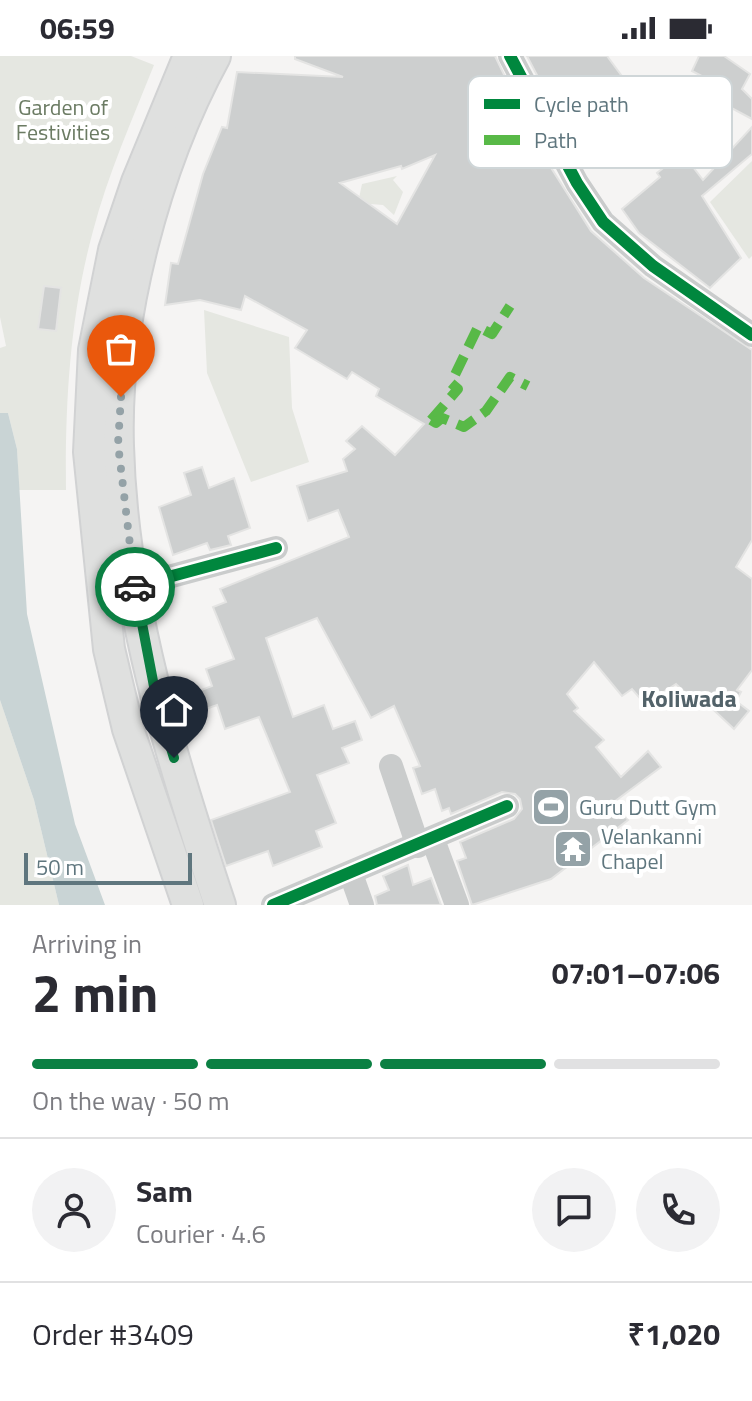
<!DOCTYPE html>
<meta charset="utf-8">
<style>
:root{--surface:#fff;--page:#f2f2f3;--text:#2b2b33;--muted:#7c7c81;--line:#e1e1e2;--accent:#0b8043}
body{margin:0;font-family:"Titillium Web",sans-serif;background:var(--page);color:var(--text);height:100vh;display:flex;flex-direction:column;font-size:30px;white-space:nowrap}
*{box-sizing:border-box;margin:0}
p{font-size:26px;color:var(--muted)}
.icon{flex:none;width:44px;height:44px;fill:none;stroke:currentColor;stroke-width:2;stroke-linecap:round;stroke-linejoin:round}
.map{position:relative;height:849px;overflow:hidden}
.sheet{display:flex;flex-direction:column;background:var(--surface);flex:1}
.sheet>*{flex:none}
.scale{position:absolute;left:24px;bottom:20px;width:168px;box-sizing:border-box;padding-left:8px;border:4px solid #5f767e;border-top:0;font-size:22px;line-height:28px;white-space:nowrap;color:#5f767e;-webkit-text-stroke:6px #fff;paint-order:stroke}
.pin{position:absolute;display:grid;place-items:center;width:68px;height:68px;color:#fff;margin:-82px -34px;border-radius:50% 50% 50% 0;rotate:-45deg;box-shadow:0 0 8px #0007}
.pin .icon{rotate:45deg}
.courier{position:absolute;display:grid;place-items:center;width:80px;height:80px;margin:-40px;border:6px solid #0b8043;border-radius:50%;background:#fff;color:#222;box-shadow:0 2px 10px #0007}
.head em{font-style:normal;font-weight:700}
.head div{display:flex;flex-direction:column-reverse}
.head{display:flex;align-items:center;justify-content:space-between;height:136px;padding:0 32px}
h1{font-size:52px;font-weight:700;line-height:60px}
.bar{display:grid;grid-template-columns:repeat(4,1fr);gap:12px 8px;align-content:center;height:96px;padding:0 32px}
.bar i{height:10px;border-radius:6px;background:var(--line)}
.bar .selected{background:var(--accent)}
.bar p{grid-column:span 4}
.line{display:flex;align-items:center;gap:20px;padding:0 32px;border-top:2px solid var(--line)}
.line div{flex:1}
.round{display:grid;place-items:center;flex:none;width:84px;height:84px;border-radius:42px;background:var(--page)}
.status{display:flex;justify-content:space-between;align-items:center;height:56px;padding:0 40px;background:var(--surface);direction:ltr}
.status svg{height:22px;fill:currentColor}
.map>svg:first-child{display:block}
</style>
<div class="status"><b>06:59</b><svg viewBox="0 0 49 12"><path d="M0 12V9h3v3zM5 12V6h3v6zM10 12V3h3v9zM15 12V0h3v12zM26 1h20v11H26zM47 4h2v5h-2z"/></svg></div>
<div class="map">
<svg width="752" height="849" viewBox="0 0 752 849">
<rect width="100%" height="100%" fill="#f5f4f3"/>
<g fill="#e5e7e1">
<path d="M0,0h131l23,9c-22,55 -46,109 -61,166 -23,84 -28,172 -27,259h-47l-2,-41 -9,-36h-8v-65l6,-2 -6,-29z"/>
<path d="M752,105v95l-3,3 -39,-57z"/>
<path d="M397,120l-4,4 10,12 -9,23 -11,-10 -25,-2 4,-19z"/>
<path d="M204,254l85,27 3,71 17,54 -58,20 -44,-109z"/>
<path d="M0,644l34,100 25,105h-59z"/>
</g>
<path fill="#c9d4d5" d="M0,357h8l9,36 10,165 48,210 30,81h-46l-25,-105 -34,-100z"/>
<g fill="#cdcfcf" stroke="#e4e4e3" stroke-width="2" fill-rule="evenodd">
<path d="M295,0h200l48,99 48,76 53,47 108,72v190l-16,27 16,12v91l-15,20 4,2 -5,9 13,10 -15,18 -32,-30 -5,5 -21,-20 -31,20 -13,-15 -10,7 -28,-34 -27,32 11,14 -4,3 30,29 -8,7 25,30 27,-26 13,16 -47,35 14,18 -77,59 -79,26 -15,-44 9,-3 -6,-16 54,-23 8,-10 -2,-10 -5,-5 -13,-2 -51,22 -2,-6 -7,3 -7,-22 -13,5 -9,-26 7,-2 -26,-60 -23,12 -54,-100 -51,20 27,79 31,-12 9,24 22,-8 7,19 -20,8 7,15 -32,12 19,48 -20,8 6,16 -49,19 -5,-15 -42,15 -15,-46 79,-28 -31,-75 -34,12 -8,-24 -14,5 -7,-18 16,-6 -6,-17 28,-10 -21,-52 13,-5 -6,-13 129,-52 -11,-27 -30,11 -11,-35 50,-15 -4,-12 12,-10 -9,-8 16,-15 33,29 29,-31 -48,-28 3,-7 -27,-17 -5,7 -52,-31 12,-18 -62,-34 -4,14 -41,-10 -35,5 6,-42 7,1 25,-90 19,-47 5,1 10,-56 106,5 -48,-18zM435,99l-38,69 -57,-41 61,-17 1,3z"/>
<path d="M527,0h80l34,46 -61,45 -4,-6 -4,1z"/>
<path d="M699,0h25l26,18 -8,15 10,10v20l-43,-23 6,-13 -23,-12z"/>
<path d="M752,71v27l-50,42 39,62 -31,30 -71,-55 -17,-24 38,-32 -3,-4 15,-12 4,5 10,-8 17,22z"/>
<path d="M44,230l17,2 -5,43 -18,-2z"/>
<path d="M202,411l7,21 25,-10 16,50 -22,8 3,9 -21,5 -3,-7 -34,12 -14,-48 32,-12 -7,-22z"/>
<path d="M408,809l5,20 18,-7 10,27h-64l-2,-9 14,-6 -6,-14z"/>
</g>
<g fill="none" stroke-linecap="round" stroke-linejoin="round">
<g stroke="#d1d2d3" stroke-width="34">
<g id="major">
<path d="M215,0c-60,110 -101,264 -97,390 4,156 53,312 102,459"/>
<path d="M188,849l-60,-176 -19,-80 -20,-197 5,-102 20,-100 23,-68 52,-126"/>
</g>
</g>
<g stroke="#cacccc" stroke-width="24">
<path d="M510,0l67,127 26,39 50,44 99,69"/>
<path d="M135,530l141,-38"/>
<path d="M391,710l27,80"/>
<path d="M433,784l24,65"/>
<path d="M351,818l11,31"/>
<path d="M273,849l234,-99"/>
</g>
<use href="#major" stroke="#dfe0df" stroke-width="30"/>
<g stroke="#58b947" stroke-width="10" stroke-dasharray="20 10" stroke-linecap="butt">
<path d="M431,364l27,-31 -7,-6 27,-56 14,7 18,-28"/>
<path d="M431,364l5,3 6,-5 22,9 22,-16 24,-34 18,9"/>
</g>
<g stroke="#fff" stroke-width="17">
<g id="cycleway">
<path d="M510,0l67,127 26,39 50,44 99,69"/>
<path d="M135,530l141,-38"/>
<path d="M273,849l234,-99"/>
</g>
</g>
<use href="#cycleway" stroke="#00873e" stroke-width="12"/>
</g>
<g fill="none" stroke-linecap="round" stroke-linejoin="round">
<path stroke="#94a2a7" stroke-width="8" stroke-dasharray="0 14.4" d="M121,341l-3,47 17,143"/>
<path stroke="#0b8043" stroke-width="10" d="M135,531l22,115 17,56"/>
</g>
<defs>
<g id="stadium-square" transform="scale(2)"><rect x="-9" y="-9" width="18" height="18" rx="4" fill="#94a2a7" stroke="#fff"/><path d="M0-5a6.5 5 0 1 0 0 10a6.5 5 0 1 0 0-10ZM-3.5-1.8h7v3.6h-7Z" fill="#fff"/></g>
<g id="temple-square" transform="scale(2)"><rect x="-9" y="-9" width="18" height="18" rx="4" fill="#94a2a7" stroke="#fff"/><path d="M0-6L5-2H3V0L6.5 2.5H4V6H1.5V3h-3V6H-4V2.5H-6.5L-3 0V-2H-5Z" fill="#fff"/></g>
</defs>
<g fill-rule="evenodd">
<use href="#stadium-square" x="551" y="751"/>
<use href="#temple-square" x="573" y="793"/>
</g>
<g text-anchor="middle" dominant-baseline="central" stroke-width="8" stroke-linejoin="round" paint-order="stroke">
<g font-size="22" fill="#6b7b63" stroke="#fff">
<text x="63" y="51">Garden of<tspan x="63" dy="25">Festivities</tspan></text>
</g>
<g font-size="22" fill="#5f767e" stroke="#fff" text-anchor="start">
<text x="579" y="751">Guru Dutt Gym</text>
<text x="601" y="780">Velankanni<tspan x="601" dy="25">Chapel</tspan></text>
</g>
<g font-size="24" font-weight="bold" fill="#526269" stroke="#fff">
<text x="689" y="642">Koliwada</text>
</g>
</g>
<rect x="468" y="20" width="264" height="92" rx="12" fill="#fff" stroke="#cfd6d8" stroke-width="2"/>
<rect x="484" y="43" width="36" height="10" fill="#00873e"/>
<rect x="484" y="79" width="36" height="10" fill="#58b947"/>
<g font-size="22" fill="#5f767e">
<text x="534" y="56">Cycle path</text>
<text x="534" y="92">Path</text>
</g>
</svg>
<div class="scale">50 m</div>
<div class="pin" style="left:121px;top:341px;background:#ea580c"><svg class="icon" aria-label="bag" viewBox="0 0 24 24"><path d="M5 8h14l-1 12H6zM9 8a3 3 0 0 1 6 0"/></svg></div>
<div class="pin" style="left:174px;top:702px;background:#1f2937"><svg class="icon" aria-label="home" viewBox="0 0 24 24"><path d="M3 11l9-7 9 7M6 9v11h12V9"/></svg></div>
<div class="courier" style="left:135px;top:531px"><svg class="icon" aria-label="car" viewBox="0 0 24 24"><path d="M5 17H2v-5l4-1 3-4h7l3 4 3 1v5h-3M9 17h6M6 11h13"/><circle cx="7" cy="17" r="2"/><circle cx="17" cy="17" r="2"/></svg></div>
</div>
<section class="sheet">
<div class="head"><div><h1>2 min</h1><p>Arriving in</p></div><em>07:01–07:06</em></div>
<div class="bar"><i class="selected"></i><i class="selected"></i><i class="selected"></i><i></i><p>On the way · 50 m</p></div>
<div class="line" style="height:144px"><a class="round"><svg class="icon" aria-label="person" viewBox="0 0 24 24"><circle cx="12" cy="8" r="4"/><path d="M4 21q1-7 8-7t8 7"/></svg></a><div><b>Sam</b><p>Courier · 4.6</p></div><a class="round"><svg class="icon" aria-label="chat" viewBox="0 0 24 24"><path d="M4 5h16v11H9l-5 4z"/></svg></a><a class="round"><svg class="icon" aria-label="phone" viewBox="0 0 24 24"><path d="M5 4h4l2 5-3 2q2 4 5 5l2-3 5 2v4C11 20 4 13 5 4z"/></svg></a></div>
<div class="line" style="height:104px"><div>Order #3409</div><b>₹1,020</b></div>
</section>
